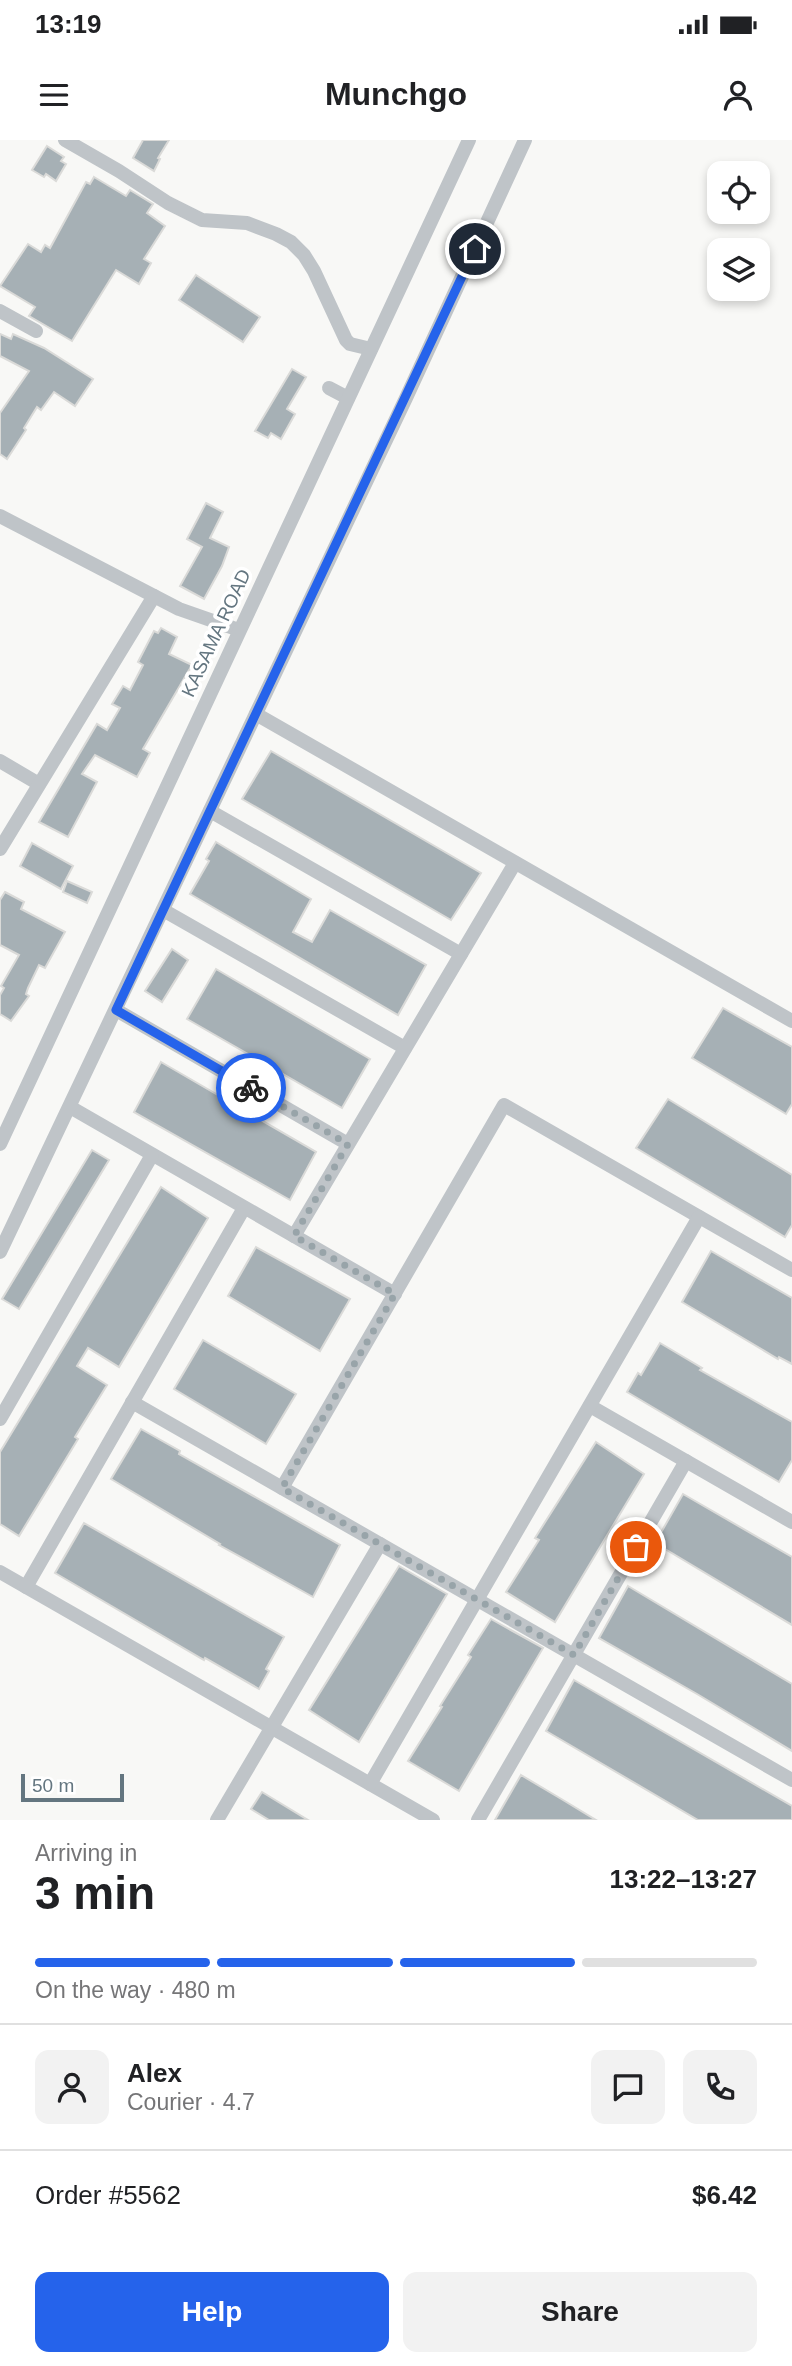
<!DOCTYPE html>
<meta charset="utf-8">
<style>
:root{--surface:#fff;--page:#f2f2f2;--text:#202124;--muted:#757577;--line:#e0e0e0;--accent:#2563eb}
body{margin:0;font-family:Helvetica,sans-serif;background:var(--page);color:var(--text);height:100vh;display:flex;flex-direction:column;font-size:26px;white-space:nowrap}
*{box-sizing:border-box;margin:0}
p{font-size:23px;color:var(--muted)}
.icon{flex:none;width:38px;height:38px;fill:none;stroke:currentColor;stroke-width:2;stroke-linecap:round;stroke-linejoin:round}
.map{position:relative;height:1680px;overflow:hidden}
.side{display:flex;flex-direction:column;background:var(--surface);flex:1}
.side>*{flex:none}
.fabs{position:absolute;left:707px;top:21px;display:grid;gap:14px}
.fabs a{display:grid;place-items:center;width:63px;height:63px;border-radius:14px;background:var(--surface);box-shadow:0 4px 10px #0003;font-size:35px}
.scale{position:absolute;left:21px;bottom:18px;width:103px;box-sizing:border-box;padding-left:7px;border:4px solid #647680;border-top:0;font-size:19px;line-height:24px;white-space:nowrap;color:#647680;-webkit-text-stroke:5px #fff;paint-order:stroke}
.pin{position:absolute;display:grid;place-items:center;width:60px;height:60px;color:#fff;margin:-30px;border:4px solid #fff;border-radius:50%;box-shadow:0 2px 7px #0007}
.courier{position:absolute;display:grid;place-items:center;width:70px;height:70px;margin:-35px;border:5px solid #2563eb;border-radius:50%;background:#fff;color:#222;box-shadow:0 2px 9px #0007}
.summary em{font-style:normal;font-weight:700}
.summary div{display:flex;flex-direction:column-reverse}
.summary{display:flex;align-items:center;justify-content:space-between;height:119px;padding:0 35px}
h1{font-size:46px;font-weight:700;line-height:52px}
.bar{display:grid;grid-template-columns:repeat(4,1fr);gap:10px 7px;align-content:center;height:84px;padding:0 35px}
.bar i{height:9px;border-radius:5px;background:var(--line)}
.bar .on{background:var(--accent)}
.bar p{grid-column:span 4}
.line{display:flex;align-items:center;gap:18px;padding:0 35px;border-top:2px solid var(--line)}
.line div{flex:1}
.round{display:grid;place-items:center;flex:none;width:74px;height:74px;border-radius:14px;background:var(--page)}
.action{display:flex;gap:14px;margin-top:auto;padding:14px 35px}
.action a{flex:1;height:80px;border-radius:14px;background:var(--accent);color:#fff;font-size:28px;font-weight:700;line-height:80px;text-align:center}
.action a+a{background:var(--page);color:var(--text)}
.status{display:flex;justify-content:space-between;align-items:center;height:49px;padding:0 35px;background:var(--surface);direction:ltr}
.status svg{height:19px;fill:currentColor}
header{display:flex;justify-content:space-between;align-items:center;height:91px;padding:0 35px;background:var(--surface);font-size:32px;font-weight:700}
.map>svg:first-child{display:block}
</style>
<div class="status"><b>13:19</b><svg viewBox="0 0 49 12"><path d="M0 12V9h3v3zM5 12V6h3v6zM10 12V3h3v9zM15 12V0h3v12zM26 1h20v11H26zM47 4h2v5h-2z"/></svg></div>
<header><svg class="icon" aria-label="menu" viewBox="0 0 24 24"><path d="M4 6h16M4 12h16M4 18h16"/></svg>Munchgo<svg class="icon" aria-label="person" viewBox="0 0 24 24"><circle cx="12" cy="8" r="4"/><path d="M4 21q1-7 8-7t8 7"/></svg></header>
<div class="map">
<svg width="792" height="1680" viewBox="0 0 792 1680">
<rect width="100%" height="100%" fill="#f8f8f6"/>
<g fill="#a6b0b5" stroke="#dadad8" stroke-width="2">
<path d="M143,0h26l-11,18 2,1 -6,12 -21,-13z"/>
<path d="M47,6l17,11 -3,4 5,3 -10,17 -10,-7 -2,3 -12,-7z"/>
<path d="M94,37l32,19 4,-6 23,14 -6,9 18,13 -21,33 7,4 -12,21 -23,-14 -44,71 -43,-25 6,-9 -35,-21 28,-42 13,8 4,-7 5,3 36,-66 4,2z"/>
<path d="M196,135l64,42 -17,25 -64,-42z"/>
<path d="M0,194l11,5 2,-5 31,14 49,31 -18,27 -21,-14 -13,18 -4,-3 -13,21 2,2 -19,29 -7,-5v-41l29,-42 -29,-15z"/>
<path d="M292,229l14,8 -19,32 8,5 -14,25 -10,-6 -3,5 -13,-7z"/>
<path d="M206,363l17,9 -13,26 19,9 -7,19 -18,33 -24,-13 22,-39 -15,-8z"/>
<path d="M161,488l16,9 -8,17 23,11 -49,84 7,4 -13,24 -42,-22 -13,19 15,8 -29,55 -29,-15 58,-98 10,6 13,-22 -8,-4 11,-18 7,4 13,-25 -5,-3 16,-31 4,2z"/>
<path d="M271,611l210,122 -30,47 -209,-121z"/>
<path d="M216,702l95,57 -18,33 19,10 18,-32 96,55 -28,50 -208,-121 19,-33 -3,-2z"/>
<path d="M32,703l41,23 -12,23 -41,-23z"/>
<path d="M67,741l25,11 -5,11 -24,-11z"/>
<path d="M5,752l19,10 -3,7 44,23 -20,36 -6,-3 -11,23 -2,6 3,2 -18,25 -11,-7v-19l4,-7 -3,-2 18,-31 -19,-10v-45z"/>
<path d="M172,809l16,11 -26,42 -17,-11z"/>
<path d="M216,829l154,90 -28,49 -155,-89z"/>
<path d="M723,868l69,39v57l-6,10 -94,-56z"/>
<path d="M161,922l155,90 -26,48 -156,-88z"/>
<path d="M668,959l124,76v50l-7,12 -149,-89z"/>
<path d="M92,1010l17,10 -90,149 -17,-10z"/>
<path d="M161,1047l47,31 -89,149 -31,-19 -11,18 30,19 -32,52 3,2 -59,97 -19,-12v-72z"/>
<path d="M256,1107l94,52 -30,52 -92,-55z"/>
<path d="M711,1111l81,47v66l-13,-7 -1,2 -96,-57z"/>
<path d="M203,1200l93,54 -30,50 -92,-55z"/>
<path d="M660,1203l42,25 -2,2 92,52v38l-13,22 -152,-90 11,-19 3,2z"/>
<path d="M141,1289l39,22 -1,3 161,91 -27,52 -94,-52 1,-1 -109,-65z"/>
<path d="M596,1302l48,32 -89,148 -49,-30 33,-52 -4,-2z"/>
<path d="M683,1354l109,63v68l-137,-82z"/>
<path d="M84,1383l200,114 -18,32 3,2 -10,18 -54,-31 -1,2 -149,-87z"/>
<path d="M399,1426l48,28 -88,148 -50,-32z"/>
<path d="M628,1446l164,98v67l-95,-57 -98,-56z"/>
<path d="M491,1479l52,29 -84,143 -51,-30 34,-54 -2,-1 31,-49 -3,-2z"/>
<path d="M574,1540l218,126v14h-94l-152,-89z"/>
<path d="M521,1635l42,25 33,20h-101z"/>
<path d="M262,1652l46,28h-39l-18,-11z"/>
</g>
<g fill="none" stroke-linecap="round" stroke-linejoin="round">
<g stroke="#bfc4c8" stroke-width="14">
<path d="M65,0l54,31 49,32 34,17 45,3 29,11 15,8 13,13 10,16 32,69 4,4 21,5"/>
<path d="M0,171l36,20"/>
<path d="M329,248l19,10"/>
<path d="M0,376l179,93 60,21"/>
<path d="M256,574l536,307"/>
<path d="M0,621l39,23"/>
<path d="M210,671l251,143"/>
<path d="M0,709l154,-253"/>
<path d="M163,770l242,138"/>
<path d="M116,870l232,134"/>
<path d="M70,967l325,187"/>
<path d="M0,1004l469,-1004"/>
<path d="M294,1096l221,-373"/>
<path d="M0,1112l406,-854 119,-258"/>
<path d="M132,1262l660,378"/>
<path d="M590,1266l202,116"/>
<path d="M0,1279l152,-264"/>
<path d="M282,1348l222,-383 288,165"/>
<path d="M0,1432l433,248"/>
<path d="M26,1447l218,-379"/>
<path d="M370,1644l329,-567"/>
<path d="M217,1680l163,-276"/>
<path d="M478,1680l208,-359"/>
</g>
</g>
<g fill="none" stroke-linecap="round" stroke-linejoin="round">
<path stroke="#98a4a9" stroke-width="7" stroke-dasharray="0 12.6" d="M251,948l97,56 -54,92 101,58 -113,194 292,167 62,-108"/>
<path stroke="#2563eb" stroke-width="9" d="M251,948l-135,-78 359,-761"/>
</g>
<g text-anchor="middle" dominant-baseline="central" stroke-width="7" stroke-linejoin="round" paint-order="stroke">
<g font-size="19" fill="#647680" stroke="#fff">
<text transform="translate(216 493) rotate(-65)">KASAMA ROAD</text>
</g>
</g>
</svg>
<div class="fabs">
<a><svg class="icon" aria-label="locate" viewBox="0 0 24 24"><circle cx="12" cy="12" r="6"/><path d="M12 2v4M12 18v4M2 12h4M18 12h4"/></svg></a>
<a><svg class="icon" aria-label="layers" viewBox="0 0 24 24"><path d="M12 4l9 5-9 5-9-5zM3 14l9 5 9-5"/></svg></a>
</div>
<div class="scale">50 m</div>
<div class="pin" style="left:636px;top:1407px;background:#ea580c"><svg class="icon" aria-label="bag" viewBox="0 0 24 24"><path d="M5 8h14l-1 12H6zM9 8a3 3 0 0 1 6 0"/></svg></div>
<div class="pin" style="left:475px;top:109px;background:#1f2937"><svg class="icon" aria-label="home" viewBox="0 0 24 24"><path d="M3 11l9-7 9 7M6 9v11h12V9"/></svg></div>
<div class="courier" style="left:251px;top:948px"><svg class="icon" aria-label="bike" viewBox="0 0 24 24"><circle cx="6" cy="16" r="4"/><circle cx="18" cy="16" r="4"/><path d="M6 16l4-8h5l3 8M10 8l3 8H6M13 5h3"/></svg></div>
</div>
<section class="side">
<div class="summary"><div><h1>3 min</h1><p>Arriving in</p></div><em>13:22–13:27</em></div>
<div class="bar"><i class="on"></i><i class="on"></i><i class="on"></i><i></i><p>On the way · 480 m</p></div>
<div class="line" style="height:126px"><a class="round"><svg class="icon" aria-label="person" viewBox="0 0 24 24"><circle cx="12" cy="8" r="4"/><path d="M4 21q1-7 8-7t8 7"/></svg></a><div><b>Alex</b><p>Courier · 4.7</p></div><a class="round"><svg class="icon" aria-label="chat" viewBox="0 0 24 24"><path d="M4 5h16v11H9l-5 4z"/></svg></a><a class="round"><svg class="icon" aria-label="phone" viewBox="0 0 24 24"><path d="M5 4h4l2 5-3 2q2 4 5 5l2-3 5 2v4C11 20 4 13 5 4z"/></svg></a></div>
<div class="line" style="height:91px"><div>Order #5562</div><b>$6.42</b></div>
<div class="action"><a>Help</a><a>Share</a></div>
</section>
